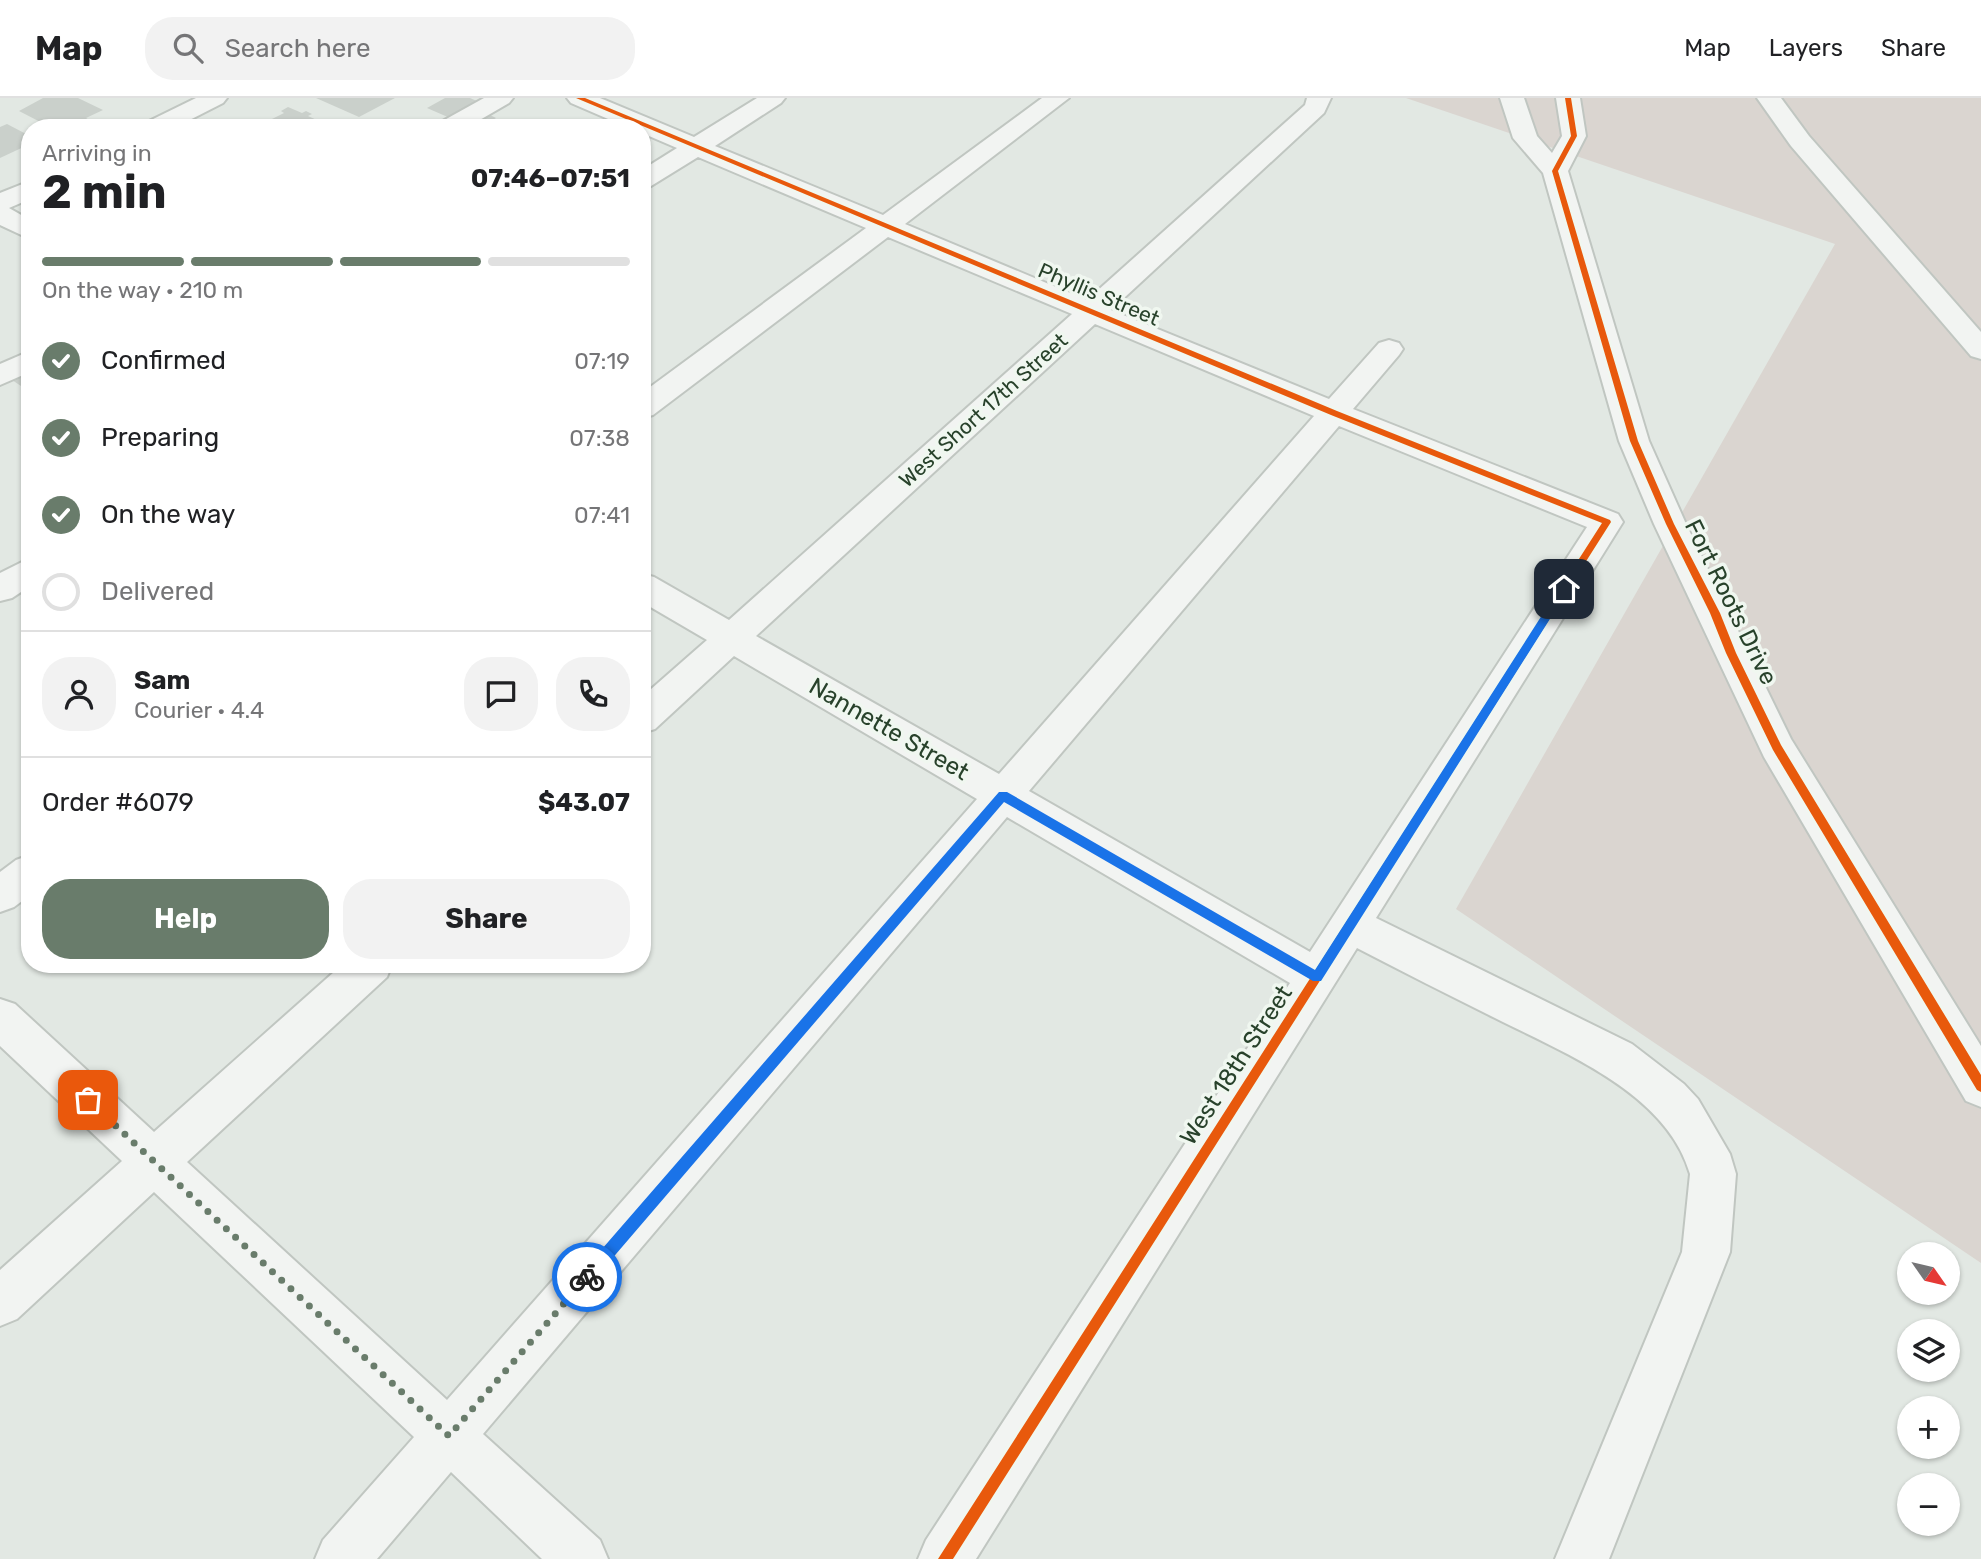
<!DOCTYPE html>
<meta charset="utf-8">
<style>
:root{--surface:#fff;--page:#f2f2f2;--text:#202124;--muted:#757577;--line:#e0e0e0;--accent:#697c6b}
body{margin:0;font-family:Rubik,sans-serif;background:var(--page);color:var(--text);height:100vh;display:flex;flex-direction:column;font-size:26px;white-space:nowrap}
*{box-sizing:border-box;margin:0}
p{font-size:23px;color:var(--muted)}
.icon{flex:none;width:38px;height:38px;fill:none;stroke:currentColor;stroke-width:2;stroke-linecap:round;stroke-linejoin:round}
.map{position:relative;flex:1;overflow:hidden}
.sheet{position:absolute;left:21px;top:21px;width:630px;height:854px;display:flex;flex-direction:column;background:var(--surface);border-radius:28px;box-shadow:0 2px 5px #0004}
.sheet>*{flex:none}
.needle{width:46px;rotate:124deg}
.buttons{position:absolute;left:1897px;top:1144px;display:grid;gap:14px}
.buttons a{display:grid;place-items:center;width:63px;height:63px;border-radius:50%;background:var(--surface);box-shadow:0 2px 5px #0004;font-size:35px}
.pin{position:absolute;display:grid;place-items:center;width:60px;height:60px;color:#fff;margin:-30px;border-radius:14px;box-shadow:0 4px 10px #0006}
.courier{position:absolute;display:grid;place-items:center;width:70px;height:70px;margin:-35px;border:5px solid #1a73e8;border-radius:50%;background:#fff;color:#222;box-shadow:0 2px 9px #0007}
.head em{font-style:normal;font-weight:700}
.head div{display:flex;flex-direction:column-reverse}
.head{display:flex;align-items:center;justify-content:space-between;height:119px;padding:0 21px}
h1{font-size:46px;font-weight:700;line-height:52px}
.bar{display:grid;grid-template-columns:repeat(4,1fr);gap:10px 7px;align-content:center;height:84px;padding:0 21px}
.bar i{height:9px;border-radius:5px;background:var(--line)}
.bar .on{background:var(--accent)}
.bar p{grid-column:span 4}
.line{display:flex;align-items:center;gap:18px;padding:0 21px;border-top:2px solid var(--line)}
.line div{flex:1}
.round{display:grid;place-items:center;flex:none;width:74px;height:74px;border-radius:28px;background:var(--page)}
ol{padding:0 21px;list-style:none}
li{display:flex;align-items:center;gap:21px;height:77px}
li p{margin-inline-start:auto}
li .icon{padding:7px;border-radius:50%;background:var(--accent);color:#fff;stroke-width:4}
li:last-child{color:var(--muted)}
li i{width:38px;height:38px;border:4px solid var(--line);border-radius:50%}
.button{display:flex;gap:14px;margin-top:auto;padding:14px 21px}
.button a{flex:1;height:80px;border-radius:28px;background:var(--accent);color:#fff;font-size:28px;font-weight:700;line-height:80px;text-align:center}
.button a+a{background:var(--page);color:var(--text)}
header{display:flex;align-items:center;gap:42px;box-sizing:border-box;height:98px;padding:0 35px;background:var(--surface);border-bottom:2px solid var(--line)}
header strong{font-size:33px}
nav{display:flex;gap:38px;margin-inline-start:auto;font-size:24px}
.search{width:490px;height:63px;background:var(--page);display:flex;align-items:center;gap:18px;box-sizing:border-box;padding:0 24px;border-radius:28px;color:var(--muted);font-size:26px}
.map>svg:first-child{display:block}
</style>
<header>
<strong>Map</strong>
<div class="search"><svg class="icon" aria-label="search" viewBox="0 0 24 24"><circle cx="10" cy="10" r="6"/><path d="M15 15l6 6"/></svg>Search here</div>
<nav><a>Map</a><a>Layers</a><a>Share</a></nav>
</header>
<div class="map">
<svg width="1981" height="1461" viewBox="0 0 1981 1461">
<rect width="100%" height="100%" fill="#e2e8e3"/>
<path fill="#dad5d0" d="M1406,0h575v1165l-525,-354 379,-665z"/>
<g fill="#cad0cb">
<path d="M43,0h35l25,12 -17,8 6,4 -12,6 -8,-4 -8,4h-12l-33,-17z"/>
<path d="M316,0h79l-36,19z"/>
<path d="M445,0h25l9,4 -29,16 -23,-10z"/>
<path d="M288,9l14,6 4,-2 6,3 -4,2 26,12h-76l-6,-3 11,-6 5,2 16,-8 -3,-2z"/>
<path d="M488,16l8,4 -16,10 -10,-3z"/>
<path d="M7,26l23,12v8l-30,14v-31z"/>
<path d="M30,273v21l-18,-12z"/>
</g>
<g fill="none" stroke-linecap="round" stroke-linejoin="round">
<g stroke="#c0c6c1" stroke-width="4">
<g id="minor">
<path d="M196,0h31l-4,5 -49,25h-32l3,-5z"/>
<path d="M484,0h29l-4,5 -43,25h-30l3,-5z"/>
<path d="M567,0h33l94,39 63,-39h28l-4,5 -66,43 168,69 159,-117h27l-164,126 182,76 218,-195 2,-7h24l-7,15 -213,197 218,89 50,-56 10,-3 10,3 4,6 -4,6 -46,54 265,105 5,8 -247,396 256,126 52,40 14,15 32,55 6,20 -6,78 -121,307h-54l127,-307 8,-78c-23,-81 -126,-121 -195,-156 -46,-23 -92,-46 -138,-70l-381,611h-58l8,-19 364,-557 -283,-166 -524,617 117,106 8,19h-66l-91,-87 -74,87h-62l8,-19 91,-103 -260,-245 -137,127 -17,7v-56l122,-109 -122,-115v-47l15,5 139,128 189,-168h49l-5,13 -200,185 260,238 530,-601 -243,-143 -79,73 -13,4v-36l65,-57 -65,-38v-28l12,3 75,43 343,-306 -184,-77 -235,178 -11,3v-25l224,-165 -168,-71 -47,29 -9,3v-19l35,-22 -35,-15v-5h-13l-58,-25zM1095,226l219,92 -315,358 -243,-138zM1339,328l248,101 -277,425 -281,-161z"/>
<path d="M1500,0h24l13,38 15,17 10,-17 -6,-38h24l6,38 -18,35 81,270 37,83 105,215 190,307v61l-15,-6 -202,-344 -110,-233 -35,-83 -76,-268 -30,-35z"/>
<path d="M1757,0h24l28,38 172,196v27l-10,-3 -180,-210z"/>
<path d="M30,83v18l-21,9 21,12v19l-30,-14v-32z"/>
<path d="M30,253v21l-30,13v-21z"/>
<path d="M30,460v28l-18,12 -12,3v-28z"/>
<path d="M30,757v40l-16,12 -14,5v-40l16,-12z"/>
</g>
</g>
<use href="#minor" fill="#f2f4f2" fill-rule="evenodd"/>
<g stroke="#f0f7f0" stroke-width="5">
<g id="cycleway">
<path d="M576,0h9l752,313 273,109 1,2 -658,1037h-15l664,-1036 -271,-108z"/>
<path d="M1565,0h6l6,38 -19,35 80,270 36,83 46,89 16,40 45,92 200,330v17l-4,-2 -204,-340 -47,-97 -16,-40 -44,-89 -36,-83 -78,-270 19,-35z"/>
</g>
</g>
<use href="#cycleway" fill="#e8590c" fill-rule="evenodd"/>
</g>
<path fill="#1a73e8" d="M1564,488l5,3 -2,3 -246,389h-8l-309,-179 -412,480h-10v-10l417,-480h8l308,178 245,-383z"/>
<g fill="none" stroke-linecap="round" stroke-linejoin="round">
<path stroke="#697c6b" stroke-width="7" stroke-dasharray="0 12.6" d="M88,1002l361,336 138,-159"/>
</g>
<g text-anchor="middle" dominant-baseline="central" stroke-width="7" stroke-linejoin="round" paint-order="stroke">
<g font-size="21" fill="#28422b" stroke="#f0f7f0">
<text transform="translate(1099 196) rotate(23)">Phyllis Street</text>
<text transform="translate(983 312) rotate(-42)">West Short 17th Street</text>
</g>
<g font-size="24" fill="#28422b" stroke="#f0f7f0">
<text transform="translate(1731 504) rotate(64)">Fort Roots Drive</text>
<text transform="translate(889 631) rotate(30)">Nannette Street</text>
<text transform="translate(1236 967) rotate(-57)">West 18th Street</text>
</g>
</g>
</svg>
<div class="buttons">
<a><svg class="needle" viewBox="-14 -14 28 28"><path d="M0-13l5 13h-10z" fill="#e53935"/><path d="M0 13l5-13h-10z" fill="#757577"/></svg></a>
<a><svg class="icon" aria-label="layers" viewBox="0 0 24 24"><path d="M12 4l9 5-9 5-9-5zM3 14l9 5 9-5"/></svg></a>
<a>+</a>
<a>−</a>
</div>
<div class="pin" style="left:88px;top:1002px;background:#ea580c"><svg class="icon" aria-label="bag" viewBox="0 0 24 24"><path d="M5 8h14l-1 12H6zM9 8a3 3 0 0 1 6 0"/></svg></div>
<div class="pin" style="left:1564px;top:491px;background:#1f2937"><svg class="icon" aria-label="home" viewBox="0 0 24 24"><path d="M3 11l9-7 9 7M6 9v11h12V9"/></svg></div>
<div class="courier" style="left:587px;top:1179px"><svg class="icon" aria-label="bike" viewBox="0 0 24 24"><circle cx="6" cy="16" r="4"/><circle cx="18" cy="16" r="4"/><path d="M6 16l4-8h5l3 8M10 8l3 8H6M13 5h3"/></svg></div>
<section class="sheet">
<div class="head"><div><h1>2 min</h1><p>Arriving in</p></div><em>07:46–07:51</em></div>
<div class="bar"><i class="on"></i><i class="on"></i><i class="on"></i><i></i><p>On the way · 210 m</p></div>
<ol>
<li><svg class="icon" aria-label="check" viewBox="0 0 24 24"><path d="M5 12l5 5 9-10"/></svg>Confirmed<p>07:19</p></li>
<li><svg class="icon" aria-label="check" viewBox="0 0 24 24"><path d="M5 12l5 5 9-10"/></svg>Preparing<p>07:38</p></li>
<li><svg class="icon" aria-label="check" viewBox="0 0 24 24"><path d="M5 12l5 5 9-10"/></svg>On the way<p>07:41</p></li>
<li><i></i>Delivered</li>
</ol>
<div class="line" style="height:126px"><a class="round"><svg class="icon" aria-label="person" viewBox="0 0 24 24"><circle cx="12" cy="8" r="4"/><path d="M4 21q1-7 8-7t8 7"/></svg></a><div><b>Sam</b><p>Courier · 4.4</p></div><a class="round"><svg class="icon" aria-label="chat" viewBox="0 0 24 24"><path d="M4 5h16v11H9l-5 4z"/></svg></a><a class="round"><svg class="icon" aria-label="phone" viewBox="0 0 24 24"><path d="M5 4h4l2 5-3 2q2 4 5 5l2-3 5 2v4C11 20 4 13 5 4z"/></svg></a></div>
<div class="line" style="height:91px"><div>Order #6079</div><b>$43.07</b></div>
<div class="button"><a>Help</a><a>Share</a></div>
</section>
</div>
